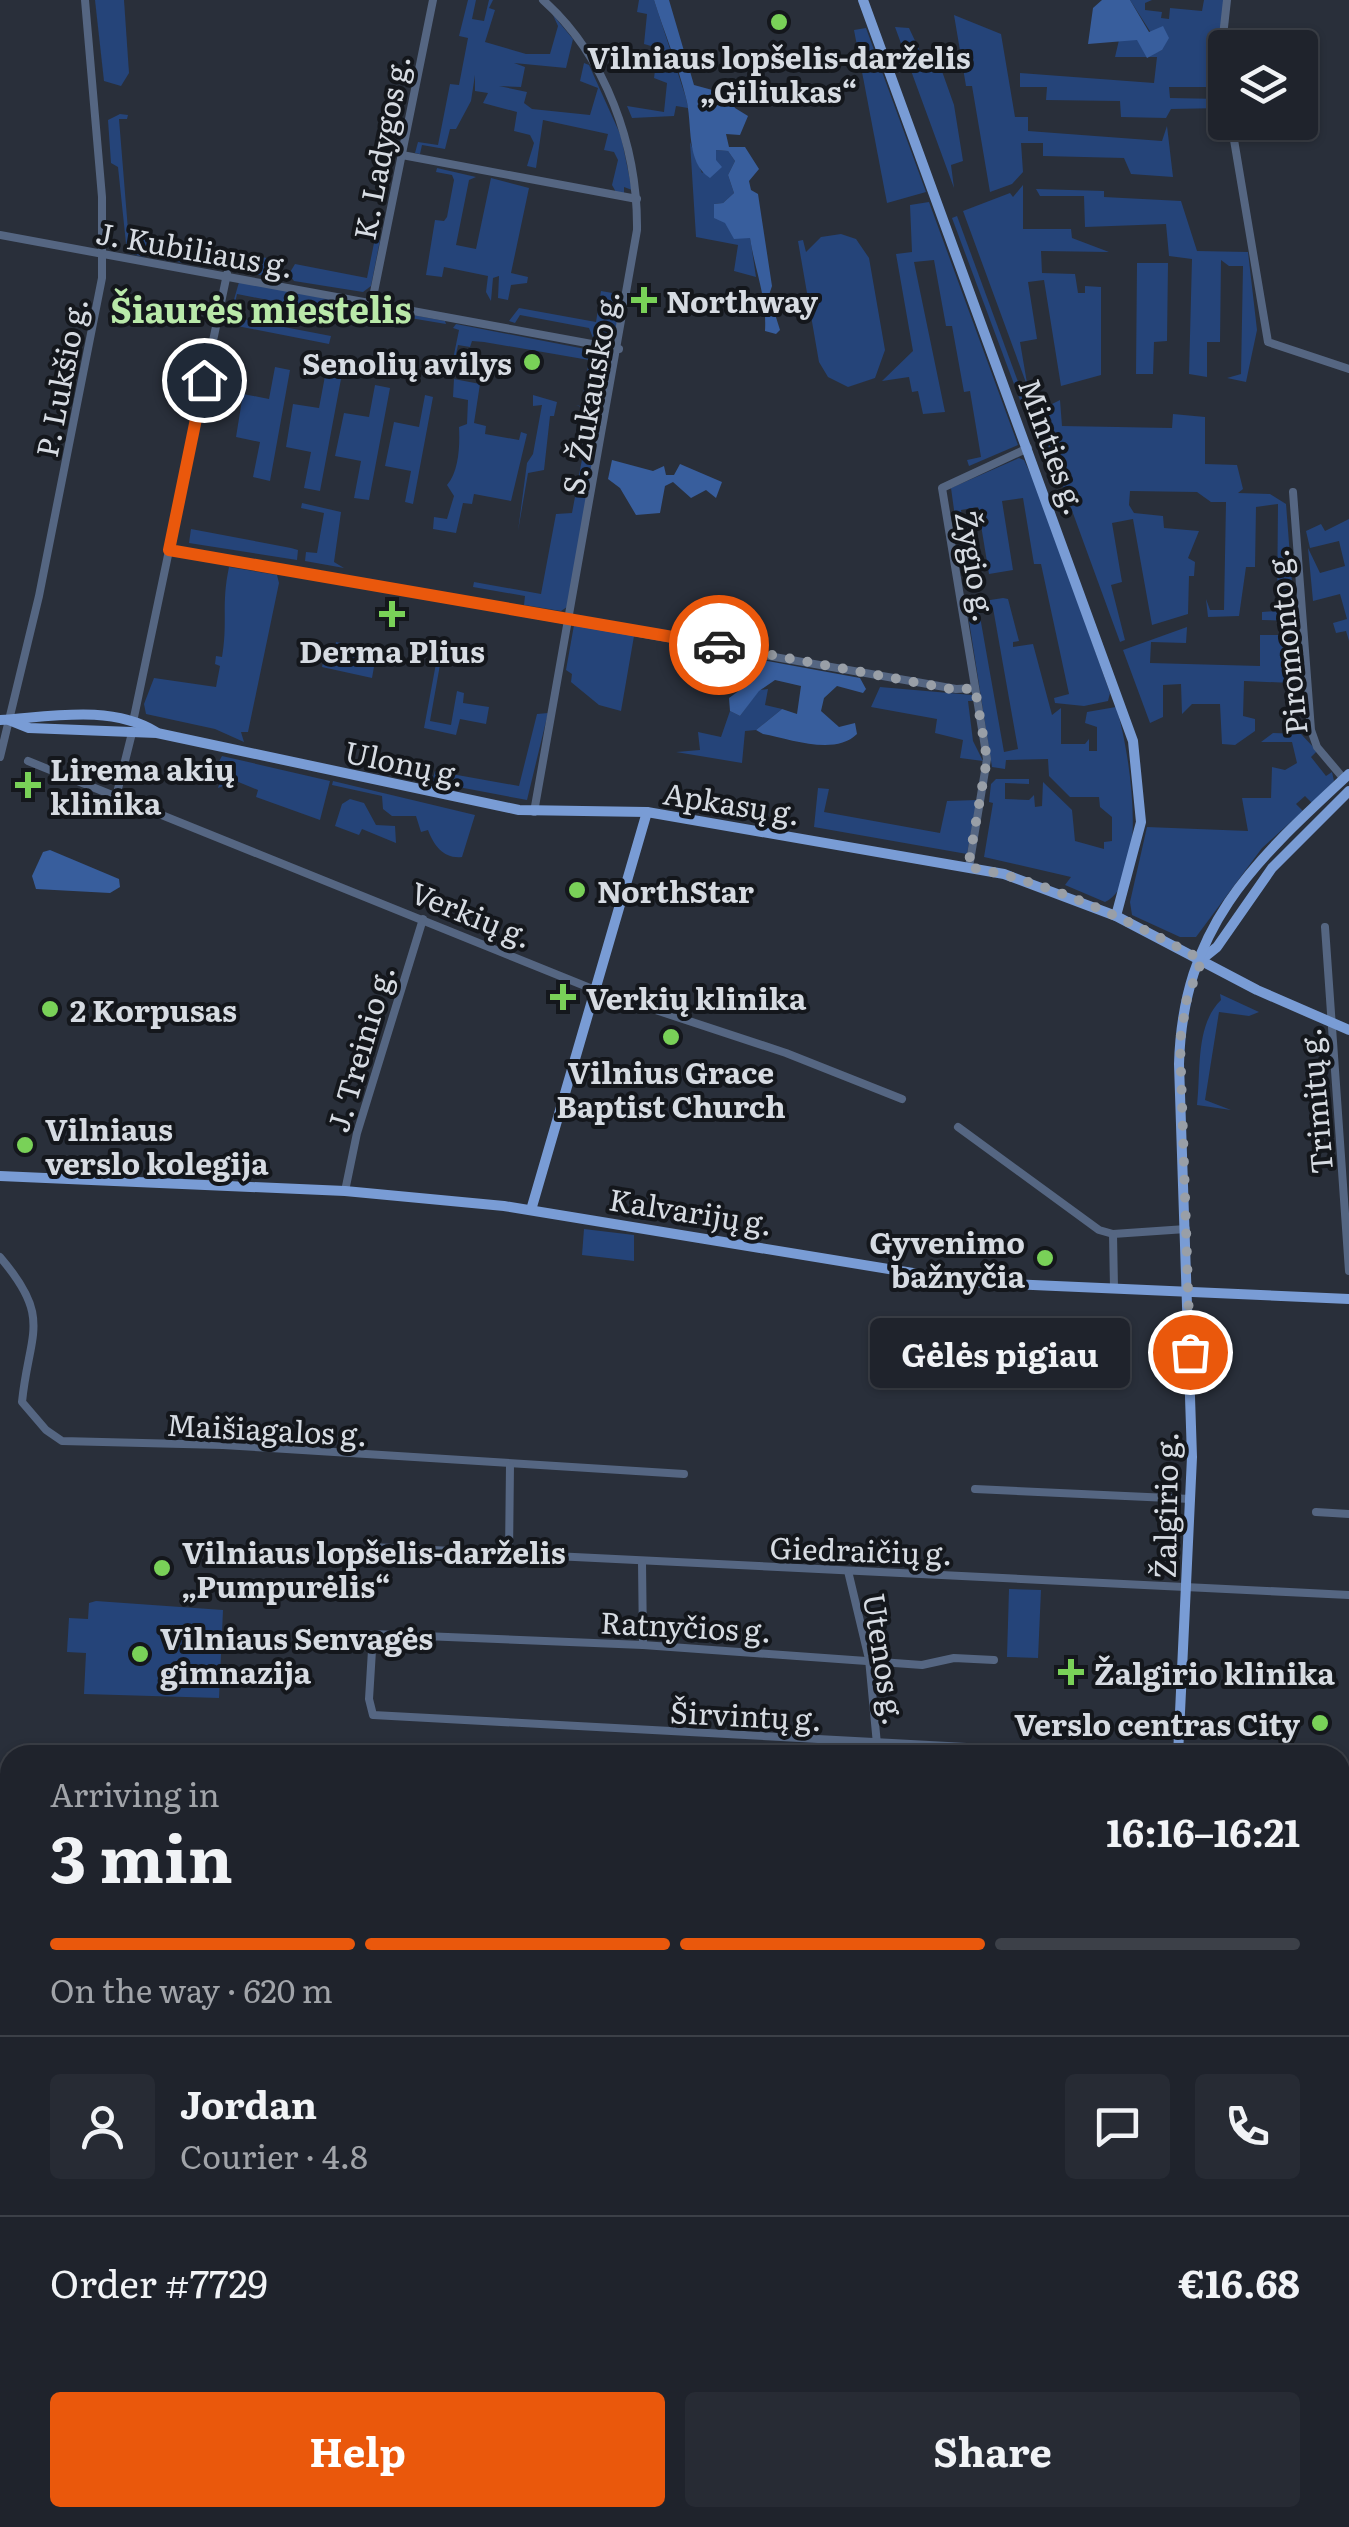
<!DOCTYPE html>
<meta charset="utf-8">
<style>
:root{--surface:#1f232c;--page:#272b34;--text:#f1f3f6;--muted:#a1a4a9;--line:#3c4048;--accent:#ea580c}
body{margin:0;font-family:Literata,serif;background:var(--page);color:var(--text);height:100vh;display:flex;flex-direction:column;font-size:38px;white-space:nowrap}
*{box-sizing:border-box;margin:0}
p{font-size:32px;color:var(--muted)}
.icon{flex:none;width:55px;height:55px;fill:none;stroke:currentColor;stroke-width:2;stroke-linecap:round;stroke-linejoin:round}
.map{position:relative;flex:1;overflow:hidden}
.side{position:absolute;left:0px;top:1745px;width:1350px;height:782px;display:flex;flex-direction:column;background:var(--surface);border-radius:30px 30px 0 0;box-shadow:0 2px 8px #0004,0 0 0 2px var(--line)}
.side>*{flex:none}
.controls{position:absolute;left:1208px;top:30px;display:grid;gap:20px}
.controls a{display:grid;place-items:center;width:110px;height:110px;border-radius:10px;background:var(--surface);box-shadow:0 2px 8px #0004,0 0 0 2px var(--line);font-size:50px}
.pin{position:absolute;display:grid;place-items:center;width:85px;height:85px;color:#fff;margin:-42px;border:5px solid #fff;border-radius:50%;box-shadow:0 2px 10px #0007}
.courier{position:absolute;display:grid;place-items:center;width:100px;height:100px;margin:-50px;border:8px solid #ea580c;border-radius:50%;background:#fff;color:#222;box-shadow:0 2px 12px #0007}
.bubble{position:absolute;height:70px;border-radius:10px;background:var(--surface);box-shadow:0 2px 8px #0004,0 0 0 2px var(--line);font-size:32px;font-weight:700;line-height:70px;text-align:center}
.overview em{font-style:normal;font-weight:700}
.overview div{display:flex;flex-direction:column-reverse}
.overview{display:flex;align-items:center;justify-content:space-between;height:170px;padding:0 50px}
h1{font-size:65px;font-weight:700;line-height:75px}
.bar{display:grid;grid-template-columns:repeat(4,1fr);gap:15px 10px;align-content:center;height:120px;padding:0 50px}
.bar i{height:12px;border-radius:8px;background:var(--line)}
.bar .current{background:var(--accent)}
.bar p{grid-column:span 4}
.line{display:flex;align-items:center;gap:25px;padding:0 50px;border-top:2px solid var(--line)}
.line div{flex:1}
.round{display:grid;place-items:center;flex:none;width:105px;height:105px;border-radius:10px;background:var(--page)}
.cta{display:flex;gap:20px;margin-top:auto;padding:20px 50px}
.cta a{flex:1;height:115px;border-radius:10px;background:var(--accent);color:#fff;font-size:40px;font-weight:700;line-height:115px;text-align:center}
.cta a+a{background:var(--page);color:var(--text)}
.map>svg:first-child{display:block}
</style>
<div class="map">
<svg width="1349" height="2527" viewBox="0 0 1349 2527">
<rect width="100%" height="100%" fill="#292f3a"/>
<g fill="#254479" fill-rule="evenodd">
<path d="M95,0h29l5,73 -8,13 -17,-5z"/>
<path d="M468,0h8l-4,19 12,2 5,-21h4l-4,8 6,2 -10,32 41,12h24l8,-28 -5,-11 20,24 -7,29 -52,-5 11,4 -4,20 -22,-1 28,6 -3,11 8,6 58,6 8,-27 -18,-7 4,-18 5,2 32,71 11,54 -8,-3v8l-7,-1 -5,-9 6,-25 -4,-8 -10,-2 4,-16 -65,-14 -7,48 -9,-2 7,-23 -4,-8 -16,-4 3,-19 -34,-9 5,-10 -13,-2v-16l-4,26 -15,28h-6l-5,20 -23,-4 -2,9 -5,-1 3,-11 20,3 12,-61 9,1 9,-47 -9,-2z"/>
<path d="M639,0h15l32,98 2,10 -12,-2 -2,10 -42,2 -5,-12 37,6 3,-29 -13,-5 4,-30 -14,-4 3,-30 -10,-2z"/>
<path d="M1130,0h22l-7,3v7l17,2 -1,6 8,1 1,-11 32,3 2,-11h20l-6,87h-49l1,11 51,1 2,9 -52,1 -5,9 -45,-1 -1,-16 -74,-1 1,-13h-27v-14l134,10 3,-26h-42l4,-17h19l17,13 7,-3z"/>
<path d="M954,15l47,19 14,83h13v14l134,10 5,-15 6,51 -42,-3 -7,-16 -81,-2v-13h-22l2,29 -11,12 -22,8 -18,-106h-6z"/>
<path d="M895,27l14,1 16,34 13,-2 16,45 9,56 -12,4 3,23z"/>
<path d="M866,28l60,164 -39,11 -33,-173z"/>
<path d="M120,114l8,1 -1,4h-8l9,111 25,8 -2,14 -7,5 -17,-4 -9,-86 -7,-4 -3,-43z"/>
<path d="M690,142l12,31 14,-13v-10l12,1 7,10 -7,14 6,18 -11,10 -9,1 24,32 12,1 6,40 -22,-6 4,-26 -42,-8z"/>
<path d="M437,168l39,9 -7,3 -13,65 20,4 15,-71 38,10 -18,85 17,4 -1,6 -16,2 -3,15 -10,-2 1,-22 -6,2 -2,23 -5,-9 2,-16 -44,-9 -2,10 -16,-2 9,-55 9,1 3,-4 7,-37 -2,-5 -16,-3z"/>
<path d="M1023,185v44h48l1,9 37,14 -68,-1 1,22 33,1 3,19h7v-7l16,1v88l-40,11 -17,-106 -16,2 9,57 -17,3 7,41 9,7 -4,9 -69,-188 47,-18 3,4z"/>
<path d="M1036,189l68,2v6l77,4 16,50 51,1 9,78 -11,52 -19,-4 14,-4 2,-108h-14l-8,-6 -1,82h-13v35l-18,-3 3,-115 -23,-3 -3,-32 -81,3 -1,-31h-44z"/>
<path d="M929,202l89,243 -49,21 -2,-6 14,-3 -11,-66 -6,1 -12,-66h-6l-12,-66 -20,2 31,150 -22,2 -5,-23 -6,1 -3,-15 -27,4 31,-30 -17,-97 16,-2 -2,-47z"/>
<path d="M957,216l67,182 -4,2 -68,-182z"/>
<path d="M841,234l15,5 13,19 16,92 -10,28 -27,9 -20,-10 -9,-15 -21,-121 5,-1 3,12 15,-15z"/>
<path d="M165,238l112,22 3,12 -7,5 -109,-17 -4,-7z"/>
<path d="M375,238l5,2 -9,46 -8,6 -69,-11 -5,-7 6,-10 72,14z"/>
<path d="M1137,263h31l-1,78 -13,1 -1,32h-17z"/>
<path d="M239,282l206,39 1,3 -108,-18 -2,7 -99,-19 -5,23 99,19 -2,8 -102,-20z"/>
<path d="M601,291l23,4 -7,41 -9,5 -15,-3 -4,-10 -69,-13 -5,8 -6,-2 10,-13 77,14z"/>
<path d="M456,324l150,29 -1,9 7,1 -7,33 -22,-1 6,-35 -105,-18 -12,-1 -2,6 -12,-2 -3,14 12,3 1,10 -17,-3 8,-39 -6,-2z"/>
<path d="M275,367l15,3 -20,111 -17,-4 7,-35 -24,-5 7,-43 26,5z"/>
<path d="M325,376l16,3 -21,112 -16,-3 7,-36 -25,-5 7,-43 26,4z"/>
<path d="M454,379l26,5 -6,39 12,3 -1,8 34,6 2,-8 6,2 -16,67 -37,-7 -2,10 -9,-1 -7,30 -23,-4 1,-12 13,2 7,-23 -7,-11c12,-13 13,-40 12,-58l8,-3 1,-24 -15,-3z"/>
<path d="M375,385l15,3 -21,112 -15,-2 7,-37 -26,-5 9,-43 25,4z"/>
<path d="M425,395l8,2 -20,107 -8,-2 6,-31 -26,-5 9,-44 25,5z"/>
<path d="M533,395l24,7 -3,14h-4l-6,54 -16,3 -10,58 9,-68 6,-9 9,-49 -9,1z"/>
<path d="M1060,400l2,26 110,2 1,-14 32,3v47l32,1 6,24 -5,4 32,1 16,10 9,117 -33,-1v-8l15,-1 1,-107 -22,3 -1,60h-9l-7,49 -31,1 -2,-18 4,11h14l2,-108h-15l-14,-10 -67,-1 -1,14 5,8 29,3 1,12 35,3 -11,27 7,4 -1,14h-5l-1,38 -36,11 -19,-106 -21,4 10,59 -11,3 14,55 -5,2 -84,-230z"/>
<path d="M576,405l27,7 -36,195 -6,4 -37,-6 1,-9 -52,-9 1,-5 67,12 15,-80 16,-1 19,-102z"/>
<path d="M1019,458l5,2 14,30 72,203 -2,8 -24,5 -29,-3 -1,-5 15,-4 -28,-130h-7l-11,-66 -21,3 11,69 -24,4 -11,-67 -17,3 4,32 -6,4 -8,-58z"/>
<path d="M302,503l39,9 -7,50 10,6 -39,-7 1,-9 11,1 7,-40 -23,-5z"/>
<path d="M1349,519v122l-3,-10 -10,2 -3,-10 14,-4 -7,-25 -27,7 -5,-53 12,25 25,-7 -6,-25 -29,7 -4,-17 15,-7 4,7z"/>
<path d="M191,529l100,19 7,2 -1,10 -108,-17z"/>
<path d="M229,567l48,8 2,8 -31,149h-7l3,10 -29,-13 -69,-15 -2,-10 10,-26 62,9 4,-21 -5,-2 1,-8 6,1c6,-36 -1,-52 7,-90z"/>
<path d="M1003,598l5,1 11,42 -6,1v5l20,-3 19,71 9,-7v36h24l4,-5v12h8v-24l-12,-4 2,-11 29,-5c13,39 35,173 -11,195l-40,-17 6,-8 -87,-20 9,-54 -4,-1 2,-18 5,-5h33v5l-24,-1v16l24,1 5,-5 1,12 7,-1 1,-24 29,28 3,31 29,8v-7l8,-1v-24l-12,-10 -1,-10h-29l-21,-21 -1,-17 -42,1 -1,9 -13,-2 -25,-159 4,-5zM993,608l25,141 -14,3 -25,-141z"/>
<path d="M574,625l60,11 -13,75 -22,-6 -28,-23 1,-8 -6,-4z"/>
<path d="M1187,627l-1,16 -35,-1 -1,21 110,3v-31h34l-2,48 -48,-2 -1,35 12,3v12l-20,14 -13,-1 -2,-40h-28l-10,10 -1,-30 -18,1v32l-13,6 -27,-73z"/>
<path d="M336,642l41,8 -5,28 -50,-11 4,-18 8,2z"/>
<path d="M437,658l4,1 -11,62 21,4 6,-34 7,2 -1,10 26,4 -3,17 -26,-5 -4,16 -32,-7z"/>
<path d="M880,687l92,8 1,6h-5l5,40 10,20 -23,-3 3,-18 -28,-7 2,-14 -66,-12z"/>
<path d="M768,689l-3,16 17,4 -26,21 -11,1 -3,32 -66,-11 24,-2 -2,-18 23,5 9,-26 10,5 19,-26z"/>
<path d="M548,713l-21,87 -95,-18 3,-11 84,15 18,-72z"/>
<path d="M1273,733l28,1 16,17 -6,6 15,19 6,-4 2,9 -22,22 -7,-7 -9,8 7,7 -41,37 -66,89h-16l-48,-22 -2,-13 17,-75 101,4 -6,-33h29l1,-31 13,3 12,-7 -5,-21h-31z"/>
<path d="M222,756l108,25 -10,39 -64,-23 2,-7 -22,-9 -18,7 5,-15 -7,-6z"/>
<path d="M333,781l142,34 -13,42c-18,2 -28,-11 -34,-27l-7,2 -5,-16h-24l-9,-7 -1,-13 -50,-11z"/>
<path d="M818,788l11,1 -5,23 116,21 7,-32 30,-1 -10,54 -153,-27z"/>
<path d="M350,799l14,4 12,22 19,1 1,17 -34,-14 -3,6 -24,-9 7,-22z"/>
<path d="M1220,994l39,18 -10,4 -30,-4 -14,88 26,10 -34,-5c4,-33 -2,-80 24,-105z"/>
<path d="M584,1229l50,6v26l-52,-6z"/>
<path d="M1009,1589l32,1 -3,68 -31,-1z"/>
<path d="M96,1601l127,9 -4,88 -135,-4 2,-41 -19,-1 2,-34 19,1 1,-16z"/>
<path d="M10,1966v110l-10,-7v-101z"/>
<path d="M163,2518h420l34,9h-84l-33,-7 -33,7h-312z"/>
</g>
<g fill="#385e9d">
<path d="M654,0h15l25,85 33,9 8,14 13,8 -8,19 -14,-1 3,13h16l14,22 -10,12 2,9 7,4 14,92 -3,9 11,35 -4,4 -11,-3c2,-34 -10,-60 -15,-93l-16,1 -9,-16 -11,-5v-14l9,-1 11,-10 -6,-18 7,-14 -7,-10 -12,-1v10l6,7 -12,11c-25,-16 -17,-54 -24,-80 -8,-33 -22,-66 -32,-98z"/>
<path d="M1102,0h28l19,32 14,-6 6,12 -7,12 -15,8 -10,-18 -49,4 5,-36z"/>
<path d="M612,460l41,11 11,-5 2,9h8l6,-11 42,18 -6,16 -10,-8 -15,8 -18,-16 -8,4 -5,27 -24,2 -16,-27 -12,-9z"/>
<path d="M746,657l114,21 6,11 -3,4 -26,-7 -13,12 -3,13 18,16 16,-4 2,11c-22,22 -67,5 -94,0l-7,-4 26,-21 15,5 4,-28 -26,-6 -16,11 -19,25 -10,-5 -1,-13 11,-8z"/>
<path d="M50,850l69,29 1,8 -10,6 -74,-4 -4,-13 11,-24z"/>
</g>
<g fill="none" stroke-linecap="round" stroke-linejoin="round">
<g stroke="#556682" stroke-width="8">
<path d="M1225,92l-4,-38 6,-54"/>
<path d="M1231,122l37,220 81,27"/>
<path d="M402,155l235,44"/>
<path d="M0,235l619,114"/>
<path d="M372,302l61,-302"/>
<path d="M1293,492l18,238 6,17 27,32"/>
<path d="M169,550l787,139 19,-1"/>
<path d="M133,722l94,-448"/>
<path d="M0,757l39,-161 63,-318v-81l-17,-197"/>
<path d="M28,761l567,229 191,63 116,46"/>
<path d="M116,797l16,-64"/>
<path d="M534,812l103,-582c1,-83 -31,-174 -94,-230"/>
<path d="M969,867l18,-108 -45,-271 86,-40"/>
<path d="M1325,927l24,344"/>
<path d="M958,1127l141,103 14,4 73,-5"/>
<path d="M345,1191l12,-58 66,-214"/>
<path d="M1113,1234l1,54"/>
<path d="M0,1257c53,62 29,75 22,145l24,28 16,11 161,4 461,29"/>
<path d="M975,1489l216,10"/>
<path d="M1316,1512l33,2"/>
<path d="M371,1547l978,48"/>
<path d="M509,1554l1,-89"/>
<path d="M642,1562l1,83"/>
<path d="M848,1571l21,88 9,96"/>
<path d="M994,1660l-40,-2 -32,7 -279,-20 -270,-11 -4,65 4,16 743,40"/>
<path d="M1340,1776l9,1"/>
<path d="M0,1826l10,-3"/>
<path d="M1340,1880h9"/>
<path d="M1340,1887l9,1"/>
<path d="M0,1954l10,-1"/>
<path d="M1340,1987h9"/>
<path d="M1340,2121h9"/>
<path d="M1340,2308l9,1"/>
</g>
<g stroke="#799cd5" stroke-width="10">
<path d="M863,0l270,741 8,81 -25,94"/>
<path d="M0,720c49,-3 111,-16 156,12"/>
<path d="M9,720l20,8 128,5 362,77 128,2 357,62 112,42 141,74 92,40"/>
<path d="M1202,959l15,-12 55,-79 77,-77"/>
<path d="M0,1176l345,15 159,15 464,76 381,17"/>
<path d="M531,1210l116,-398"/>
<path d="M1178,1755l14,-298 -13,-393c4,-138 75,-202 170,-290"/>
<path d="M0,1769l10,33"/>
<path d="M0,1842l10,38"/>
<path d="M84,2518l1,9"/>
<path d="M107,2518v9"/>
<path d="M1194,2518l3,9"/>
<path d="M1238,2518l6,9"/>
</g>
<g stroke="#87b1f6" stroke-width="11">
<path d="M0,2361l10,-8"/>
<path d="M0,2394h10"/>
<path d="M0,2419h10"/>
<path d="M0,2438l10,-8"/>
<path d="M0,2500l10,8"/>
<path d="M610,2518l36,9"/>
<path d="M702,2518l36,9"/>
<path d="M0,2525l2,2"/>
<path d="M151,2527l7,-9"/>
</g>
</g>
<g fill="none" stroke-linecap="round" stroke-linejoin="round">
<path stroke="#999fa7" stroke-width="10" stroke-dasharray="0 18" d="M719,645l237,45 19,-2 12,71 -19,108c83,15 160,53 234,93l-15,38 -7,43 10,311"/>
<path stroke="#ea580c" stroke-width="12" d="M204,380l-35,170 550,95"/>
</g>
<g fill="#79d158" stroke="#14171c" stroke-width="4">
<circle cx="779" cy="22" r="10"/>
<path d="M639 285h10v10h10v10h-10v10h-10v-10h-10v-10h10z"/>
<circle cx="532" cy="362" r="10"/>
<path d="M387 599h10v10h10v10h-10v10h-10v-10h-10v-10h10z"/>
<path d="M23 770h10v10h10v10h-10v10h-10v-10h-10v-10h10z"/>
<circle cx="577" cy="890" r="10"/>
<path d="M558 982h10v10h10v10h-10v10h-10v-10h-10v-10h10z"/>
<circle cx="50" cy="1009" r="10"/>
<circle cx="671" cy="1037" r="10"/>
<circle cx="25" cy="1145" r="10"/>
<circle cx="1045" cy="1258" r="10"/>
<circle cx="162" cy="1568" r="10"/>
<circle cx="140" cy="1654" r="10"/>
<path d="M1066 1657h10v10h10v10h-10v10h-10v-10h-10v-10h10z"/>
<circle cx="1320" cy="1723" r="10"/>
</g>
<g text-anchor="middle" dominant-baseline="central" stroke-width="8" stroke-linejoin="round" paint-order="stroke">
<g font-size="30" font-weight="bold" fill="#d6dbe2" stroke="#14171c" text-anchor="start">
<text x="779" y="56" text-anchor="middle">Vilniaus lopšelis-darželis<tspan x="779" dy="34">„Giliukas“</tspan></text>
<text x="666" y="300">Northway</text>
<text x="512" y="362" text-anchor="end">Senolių avilys</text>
<text x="392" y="650" text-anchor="middle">Derma Plius</text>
<text x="50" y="768">Lirema akių<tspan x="50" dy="34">klinika</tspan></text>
<text x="597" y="890">NorthStar</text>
<text x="586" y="997">Verkių klinika</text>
<text x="70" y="1009">2 Korpusas</text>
<text x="671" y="1071" text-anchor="middle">Vilnius Grace<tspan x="671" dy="34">Baptist Church</tspan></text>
<text x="45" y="1128">Vilniaus<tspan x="45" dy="34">verslo kolegija</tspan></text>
<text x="1025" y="1241" text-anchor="end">Gyvenimo<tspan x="1025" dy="34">bažnyčia</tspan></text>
<text x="182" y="1551">Vilniaus lopšelis-darželis<tspan x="182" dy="34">„Pumpurėlis“</tspan></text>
<text x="160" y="1637">Vilniaus Senvagės<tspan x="160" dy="34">gimnazija</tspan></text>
<text x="1094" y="1672">Žalgirio klinika</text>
<text x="1300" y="1723" text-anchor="end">Verslo centras City</text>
</g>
<g font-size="30" fill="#d6dbe2" stroke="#14171c">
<text transform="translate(380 147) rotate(-79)">K. Ladygos g.</text>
<text transform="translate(195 248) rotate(10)">J. Kubiliaus g.</text>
<text transform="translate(60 377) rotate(-79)">P. Lukšio g.</text>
<text transform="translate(589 392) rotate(-80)">S. Žukausko g.</text>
<text transform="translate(1054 446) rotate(70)">Minties g.</text>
<text transform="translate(977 566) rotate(80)">Žygio g.</text>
<text transform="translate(1285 642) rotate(-96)">Piromonto g.</text>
<text transform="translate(405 762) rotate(12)">Ulonų g.</text>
<text transform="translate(732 802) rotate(9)">Apkasų g.</text>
<text transform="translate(472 913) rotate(22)">Verkių g.</text>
<text transform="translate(359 1048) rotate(-74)">J. Treinio g.</text>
<text transform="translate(1314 1101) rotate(-95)">Trimitų g.</text>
<text transform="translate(691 1210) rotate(9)">Kalvarijų g.</text>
<text transform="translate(267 1428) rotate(3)">Maišiagalos g.</text>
<text transform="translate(1164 1505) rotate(-89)">Žalgirio g.</text>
<text transform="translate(861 1549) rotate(2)">Giedraičių g.</text>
<text transform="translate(686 1625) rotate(3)">Ratnyčios g.</text>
<text transform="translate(886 1659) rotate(81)">Utenos g.</text>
<text transform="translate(746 1714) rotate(3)">Širvintų g.</text>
</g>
<g font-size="35" font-weight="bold" fill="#b9e9a9" stroke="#14171c">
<text x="261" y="308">Šiaurės miestelis</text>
</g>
</g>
</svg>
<div class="controls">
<a><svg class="icon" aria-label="layers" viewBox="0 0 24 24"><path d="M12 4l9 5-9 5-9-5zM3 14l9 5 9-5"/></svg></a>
</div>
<div class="pin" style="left:1190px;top:1352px;background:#ea580c"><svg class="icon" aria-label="bag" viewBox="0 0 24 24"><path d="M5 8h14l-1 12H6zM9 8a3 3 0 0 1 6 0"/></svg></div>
<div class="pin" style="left:204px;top:380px;background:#1f2937"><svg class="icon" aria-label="home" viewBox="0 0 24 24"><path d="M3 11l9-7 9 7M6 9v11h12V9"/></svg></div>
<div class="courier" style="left:719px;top:645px"><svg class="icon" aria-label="car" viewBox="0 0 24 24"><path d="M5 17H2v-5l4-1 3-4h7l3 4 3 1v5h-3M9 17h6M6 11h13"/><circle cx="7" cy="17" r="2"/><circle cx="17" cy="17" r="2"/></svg></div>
<div class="bubble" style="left:870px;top:1318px;width:260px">Gėlės pigiau</div>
<section class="side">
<div class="overview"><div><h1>3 min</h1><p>Arriving in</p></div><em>16:16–16:21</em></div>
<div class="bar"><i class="current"></i><i class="current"></i><i class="current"></i><i></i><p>On the way · 620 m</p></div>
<div class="line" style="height:180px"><a class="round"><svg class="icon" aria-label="person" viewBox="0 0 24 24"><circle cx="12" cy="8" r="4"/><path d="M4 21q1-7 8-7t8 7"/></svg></a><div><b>Jordan</b><p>Courier · 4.8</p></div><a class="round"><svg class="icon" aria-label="chat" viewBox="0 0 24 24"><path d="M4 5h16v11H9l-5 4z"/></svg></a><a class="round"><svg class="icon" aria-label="phone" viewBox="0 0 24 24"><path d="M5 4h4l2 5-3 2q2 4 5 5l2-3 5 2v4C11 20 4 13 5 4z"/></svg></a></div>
<div class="line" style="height:130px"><div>Order #7729</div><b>€16.68</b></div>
<div class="cta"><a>Help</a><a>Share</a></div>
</section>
</div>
